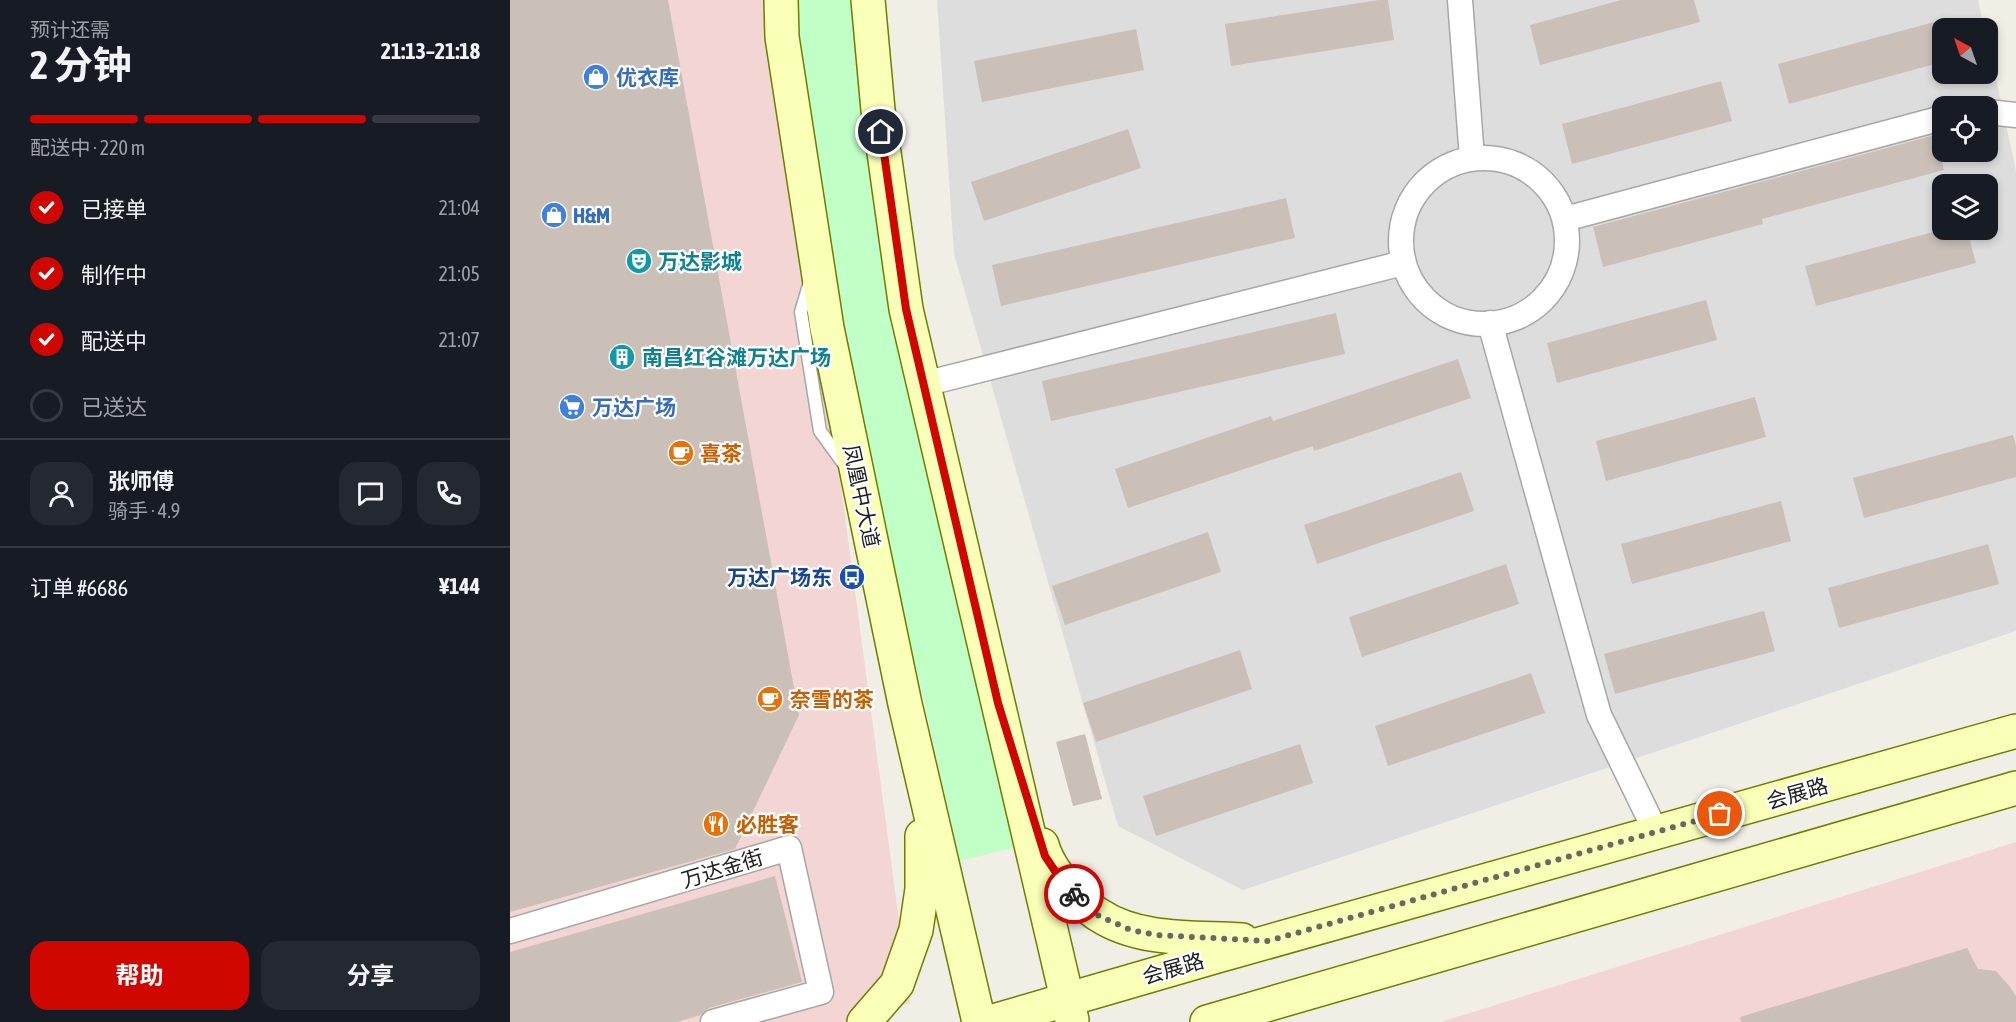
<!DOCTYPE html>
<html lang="zh">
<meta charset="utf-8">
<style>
:root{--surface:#171b24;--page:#242831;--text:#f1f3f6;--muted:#9ea1a6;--line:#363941;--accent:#d00600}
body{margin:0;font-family:"Asap Condensed","Noto Sans SC",sans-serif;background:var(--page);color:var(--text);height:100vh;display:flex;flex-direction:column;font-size:22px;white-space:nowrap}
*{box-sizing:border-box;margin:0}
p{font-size:20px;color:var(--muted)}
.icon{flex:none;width:33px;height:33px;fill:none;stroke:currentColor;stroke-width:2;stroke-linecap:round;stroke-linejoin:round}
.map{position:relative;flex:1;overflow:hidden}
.drawer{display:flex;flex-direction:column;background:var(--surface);width:510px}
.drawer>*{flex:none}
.needle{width:39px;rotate:320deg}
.tools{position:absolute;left:1422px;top:18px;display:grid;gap:12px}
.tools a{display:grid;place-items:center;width:66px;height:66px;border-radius:12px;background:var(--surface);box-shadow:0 3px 9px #0003;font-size:30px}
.pin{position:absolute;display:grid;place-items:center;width:51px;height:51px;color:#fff;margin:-26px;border:3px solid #fff;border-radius:50%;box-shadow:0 2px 6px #0007}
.courier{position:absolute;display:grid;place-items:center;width:60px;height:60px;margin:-30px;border:4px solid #d00600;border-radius:50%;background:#fff;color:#222;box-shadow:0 2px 8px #0007}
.overview em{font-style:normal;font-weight:700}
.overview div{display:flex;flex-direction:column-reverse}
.overview{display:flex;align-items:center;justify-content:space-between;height:102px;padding:0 30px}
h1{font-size:39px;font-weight:700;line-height:45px}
.bar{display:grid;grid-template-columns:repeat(4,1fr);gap:9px 6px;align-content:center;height:72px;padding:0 30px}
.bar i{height:8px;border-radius:4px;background:var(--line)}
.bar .active{background:var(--accent)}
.bar p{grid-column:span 4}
.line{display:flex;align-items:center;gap:15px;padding:0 30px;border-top:2px solid var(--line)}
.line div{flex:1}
.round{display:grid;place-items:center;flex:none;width:63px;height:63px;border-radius:18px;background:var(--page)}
ol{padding:0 30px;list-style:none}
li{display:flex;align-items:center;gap:18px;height:66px}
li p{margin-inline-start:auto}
li .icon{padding:6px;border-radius:50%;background:var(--accent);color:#fff;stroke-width:4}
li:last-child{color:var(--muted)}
li i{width:33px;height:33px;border:3px solid var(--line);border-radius:50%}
.action{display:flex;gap:12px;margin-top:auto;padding:12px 30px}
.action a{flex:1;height:69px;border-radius:18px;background:var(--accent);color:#fff;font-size:24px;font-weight:700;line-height:69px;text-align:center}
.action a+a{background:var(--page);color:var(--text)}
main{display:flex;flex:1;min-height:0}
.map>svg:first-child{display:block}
</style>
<main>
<section class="drawer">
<div class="overview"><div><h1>2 分钟</h1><p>预计还需</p></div><em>21:13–21:18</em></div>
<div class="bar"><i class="active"></i><i class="active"></i><i class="active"></i><i></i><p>配送中 · 220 m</p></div>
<ol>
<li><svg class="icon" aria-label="check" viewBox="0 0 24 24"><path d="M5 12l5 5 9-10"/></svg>已接单<p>21:04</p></li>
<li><svg class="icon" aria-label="check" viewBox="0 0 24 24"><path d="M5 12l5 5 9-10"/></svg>制作中<p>21:05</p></li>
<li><svg class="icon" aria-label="check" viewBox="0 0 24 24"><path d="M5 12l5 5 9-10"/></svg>配送中<p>21:07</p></li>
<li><i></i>已送达</li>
</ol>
<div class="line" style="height:108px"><a class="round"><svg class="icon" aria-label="person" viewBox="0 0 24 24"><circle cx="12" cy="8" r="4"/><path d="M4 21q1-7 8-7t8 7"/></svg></a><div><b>张师傅</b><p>骑手 · 4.9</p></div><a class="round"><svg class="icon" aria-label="chat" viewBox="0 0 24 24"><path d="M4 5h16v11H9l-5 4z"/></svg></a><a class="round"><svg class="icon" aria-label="phone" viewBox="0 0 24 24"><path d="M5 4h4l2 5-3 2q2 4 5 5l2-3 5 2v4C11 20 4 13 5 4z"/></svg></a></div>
<div class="line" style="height:78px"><div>订单 #6686</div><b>¥144</b></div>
<div class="action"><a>帮助</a><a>分享</a></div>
</section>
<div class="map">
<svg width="1506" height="1022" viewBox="0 0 1506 1022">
<rect width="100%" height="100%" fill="#f1eee6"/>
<path fill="#dedddd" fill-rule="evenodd" d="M427,0h1041l6,28h-42v46h46v-32l28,129v460l-773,259 -125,-64 -164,-572zM1432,106h46v46h-46zM1432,184h46v46h-46z"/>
<g fill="#f3d6d4">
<path d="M0,0h266l134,1003 -66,19h-334z"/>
<path d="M1506,842v180h-575z"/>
</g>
<path fill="#c0ffc6" d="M287,0h55l27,246 138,601 -57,14 -84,-371 -54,-269 -24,-191z"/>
<g fill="#cac0b8">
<path d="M0,0h158l131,715 -64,134 -225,63z"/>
<path d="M869,0h9l6,40 -163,26 -6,-42z"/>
<path d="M1111,0h73l6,22 -160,43 -10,-40z"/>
<path d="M1428,21l4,18v23l-153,42 -11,-40z"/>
<path d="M626,29l8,41 -162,32 -8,-41z"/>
<path d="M1211,81l11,40 -160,43 -10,-40z"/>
<path d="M618,129l13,39 -157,53 -13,-39z"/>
<path d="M1425,135l9,35 -182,49 1,5 -160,43 -10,-40z"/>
<path d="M776,198l9,40 -294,68 -9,-41z"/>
<path d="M1431,230h26l9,33 -160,43 -11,-40z"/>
<path d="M1196,300l11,40 -160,43 -10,-40z"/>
<path d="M826,313l9,41 -294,67 -9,-40z"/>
<path d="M948,359l13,39 -157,53 -1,-5 -185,62 -13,-39 156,-53 2,5z"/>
<path d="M1245,397l11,40 -160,44 -10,-40z"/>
<path d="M1503,435l3,11v31l-152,41 -11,-40z"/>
<path d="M951,472l13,39 -157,53 -13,-39z"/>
<path d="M1271,501l10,40 -159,43 -11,-40z"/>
<path d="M698,532l13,40 -156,53 -13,-39z"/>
<path d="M1478,544l11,40 -160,44 -11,-40z"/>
<path d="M996,564l13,40 -157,53 -13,-40z"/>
<path d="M1254,611l11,40 -160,43 -11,-40z"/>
<path d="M730,650l12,39 -156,53 -13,-39z"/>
<path d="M1021,673l14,40 -157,53 -13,-40z"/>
<path d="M575,734l17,65 -29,7 -17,-64z"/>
<path d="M790,744l13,39 -157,53 -13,-40z"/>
<path d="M265,876l27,106 -93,26 -8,7 -24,7h-167v-70z"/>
<path d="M1457,948l11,21 18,2 14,16 6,9v26h-275l-1,-5z"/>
</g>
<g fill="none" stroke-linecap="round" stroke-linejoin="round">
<g stroke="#a7a7a7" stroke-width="15">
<path id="lane" d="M300,282l-9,30 19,119 24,33"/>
</g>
<g stroke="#a7a7a7" stroke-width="27">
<g id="street">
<path d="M950,0l12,158"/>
<path d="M1478,112l28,3"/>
<circle cx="974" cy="241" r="83"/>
<path d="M1055,219l377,-101"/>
<path d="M980,323l109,392 57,117"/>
<path d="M414,384l479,-121"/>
<path d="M0,931l279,-83 32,144 -108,30"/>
</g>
</g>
<g stroke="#6d7e00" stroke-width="36">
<g id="secondary">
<path d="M271,0l1,37 45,291 78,376 74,318"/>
<path d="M358,0l10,110 28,199 166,711"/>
<path d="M532,845c6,21 20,38 36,52 7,6 13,14 21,18 41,27 97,22 143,25"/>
<path d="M354,1022l33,-38 19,-54 6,-41v-53"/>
<path d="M480,1022l224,-65 802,-226"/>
<path d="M697,1022l809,-234"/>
</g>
</g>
<use href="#lane" stroke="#fff" stroke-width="12"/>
<use href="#street" stroke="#fff" stroke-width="24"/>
<use href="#secondary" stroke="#f9ffb6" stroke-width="33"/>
</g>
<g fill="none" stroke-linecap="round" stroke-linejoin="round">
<path stroke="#696865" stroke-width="6" stroke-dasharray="0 10.8" d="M564,894l25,22 32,14 25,5 112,6 452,-127"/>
<path stroke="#d00600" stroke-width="8" d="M371,132l25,177 92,394 47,153 20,30 9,8"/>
</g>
<defs>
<g id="shop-disc" transform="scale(1.35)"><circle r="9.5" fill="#3f7fe0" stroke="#fff"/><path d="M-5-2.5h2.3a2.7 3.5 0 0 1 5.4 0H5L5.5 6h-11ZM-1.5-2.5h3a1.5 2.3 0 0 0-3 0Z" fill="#fff"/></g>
<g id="theatre-disc" transform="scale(1.35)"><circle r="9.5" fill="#0f9aa8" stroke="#fff"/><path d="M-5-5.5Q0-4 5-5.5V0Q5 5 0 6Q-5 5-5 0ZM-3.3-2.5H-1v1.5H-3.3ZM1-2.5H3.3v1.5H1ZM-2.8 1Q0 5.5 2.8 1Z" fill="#fff"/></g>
<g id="building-disc" transform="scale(1.35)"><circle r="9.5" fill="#0f9aa8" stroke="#fff"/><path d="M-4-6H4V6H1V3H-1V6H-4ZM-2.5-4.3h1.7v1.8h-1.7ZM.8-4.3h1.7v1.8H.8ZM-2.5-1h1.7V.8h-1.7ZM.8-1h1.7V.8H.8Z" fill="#fff"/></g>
<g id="supermarket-disc" transform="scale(1.35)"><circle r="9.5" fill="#3f7fe0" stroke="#fff"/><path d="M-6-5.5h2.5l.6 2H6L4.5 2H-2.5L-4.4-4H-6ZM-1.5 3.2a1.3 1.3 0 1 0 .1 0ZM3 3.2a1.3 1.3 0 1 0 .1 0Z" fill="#fff"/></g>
<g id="cafe-disc" transform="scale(1.35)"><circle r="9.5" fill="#e8710a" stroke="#fff"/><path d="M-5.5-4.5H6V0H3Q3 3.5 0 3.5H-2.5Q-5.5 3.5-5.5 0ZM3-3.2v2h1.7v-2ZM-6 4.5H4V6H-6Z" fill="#fff"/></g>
<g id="bus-disc" transform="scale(1.35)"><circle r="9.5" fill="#1a4fb4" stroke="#fff"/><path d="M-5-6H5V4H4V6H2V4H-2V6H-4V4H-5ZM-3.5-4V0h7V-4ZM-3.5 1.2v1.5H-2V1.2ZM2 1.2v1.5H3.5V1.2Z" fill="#fff"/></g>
<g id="restaurant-disc" transform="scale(1.35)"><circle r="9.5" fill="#e8710a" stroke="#fff"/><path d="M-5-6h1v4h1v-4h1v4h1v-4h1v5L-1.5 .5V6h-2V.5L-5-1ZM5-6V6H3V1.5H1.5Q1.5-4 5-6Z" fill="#fff"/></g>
</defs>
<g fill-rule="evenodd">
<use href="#shop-disc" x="86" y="77"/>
<use href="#shop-disc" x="44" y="215"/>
<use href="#theatre-disc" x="129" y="261"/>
<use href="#building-disc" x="112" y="357"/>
<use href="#supermarket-disc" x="62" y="407"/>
<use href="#cafe-disc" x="171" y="453"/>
<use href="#bus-disc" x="342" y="577"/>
<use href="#cafe-disc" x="260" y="699"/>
<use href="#restaurant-disc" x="206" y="824"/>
</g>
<g text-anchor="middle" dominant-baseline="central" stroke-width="4.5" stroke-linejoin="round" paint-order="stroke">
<g font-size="21" font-weight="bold" fill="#366cbe" stroke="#fff" text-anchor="start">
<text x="106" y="77">优衣库</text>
<text x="63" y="215">H&amp;M</text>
<text x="82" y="407">万达广场</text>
</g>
<g font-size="21" font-weight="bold" fill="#0d838f" stroke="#fff" text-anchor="start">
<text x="148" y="261">万达影城</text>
<text x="132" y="357">南昌红谷滩万达广场</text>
</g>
<g font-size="21" font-weight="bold" fill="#c56008" stroke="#fff" text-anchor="start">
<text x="190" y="453">喜茶</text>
<text x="280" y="699">奈雪的茶</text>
<text x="226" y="824">必胜客</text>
</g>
<g font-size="21" fill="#202020" stroke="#fff">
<text transform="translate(352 496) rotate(78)">凤凰中大道</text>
<text transform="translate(1287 793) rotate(-16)">会展路</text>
<text transform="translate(212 868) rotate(-17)">万达金街</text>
<text transform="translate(663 968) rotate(-16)">会展路</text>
</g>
<g font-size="21" font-weight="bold" fill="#164399" stroke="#fff" text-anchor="end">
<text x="322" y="577">万达广场东</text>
</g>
</g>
</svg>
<div class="tools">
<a><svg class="needle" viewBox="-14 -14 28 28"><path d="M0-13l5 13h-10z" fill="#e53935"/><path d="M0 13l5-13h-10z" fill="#9ea1a6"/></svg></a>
<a><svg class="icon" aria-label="locate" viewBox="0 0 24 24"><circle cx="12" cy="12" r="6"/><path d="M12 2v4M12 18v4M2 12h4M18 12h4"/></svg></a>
<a><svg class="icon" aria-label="layers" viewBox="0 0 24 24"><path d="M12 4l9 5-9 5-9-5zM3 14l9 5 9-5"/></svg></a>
</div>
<div class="pin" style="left:1210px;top:814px;background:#ea580c"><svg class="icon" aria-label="bag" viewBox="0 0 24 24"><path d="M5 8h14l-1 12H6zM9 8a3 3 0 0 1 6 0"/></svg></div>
<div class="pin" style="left:371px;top:132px;background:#1f2937"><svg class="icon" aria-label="home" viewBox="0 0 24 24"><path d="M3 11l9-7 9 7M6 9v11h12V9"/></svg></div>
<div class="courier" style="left:564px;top:894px"><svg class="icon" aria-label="bike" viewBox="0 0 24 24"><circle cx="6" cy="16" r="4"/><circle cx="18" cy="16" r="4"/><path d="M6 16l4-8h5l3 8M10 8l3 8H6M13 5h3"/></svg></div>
</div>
</main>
